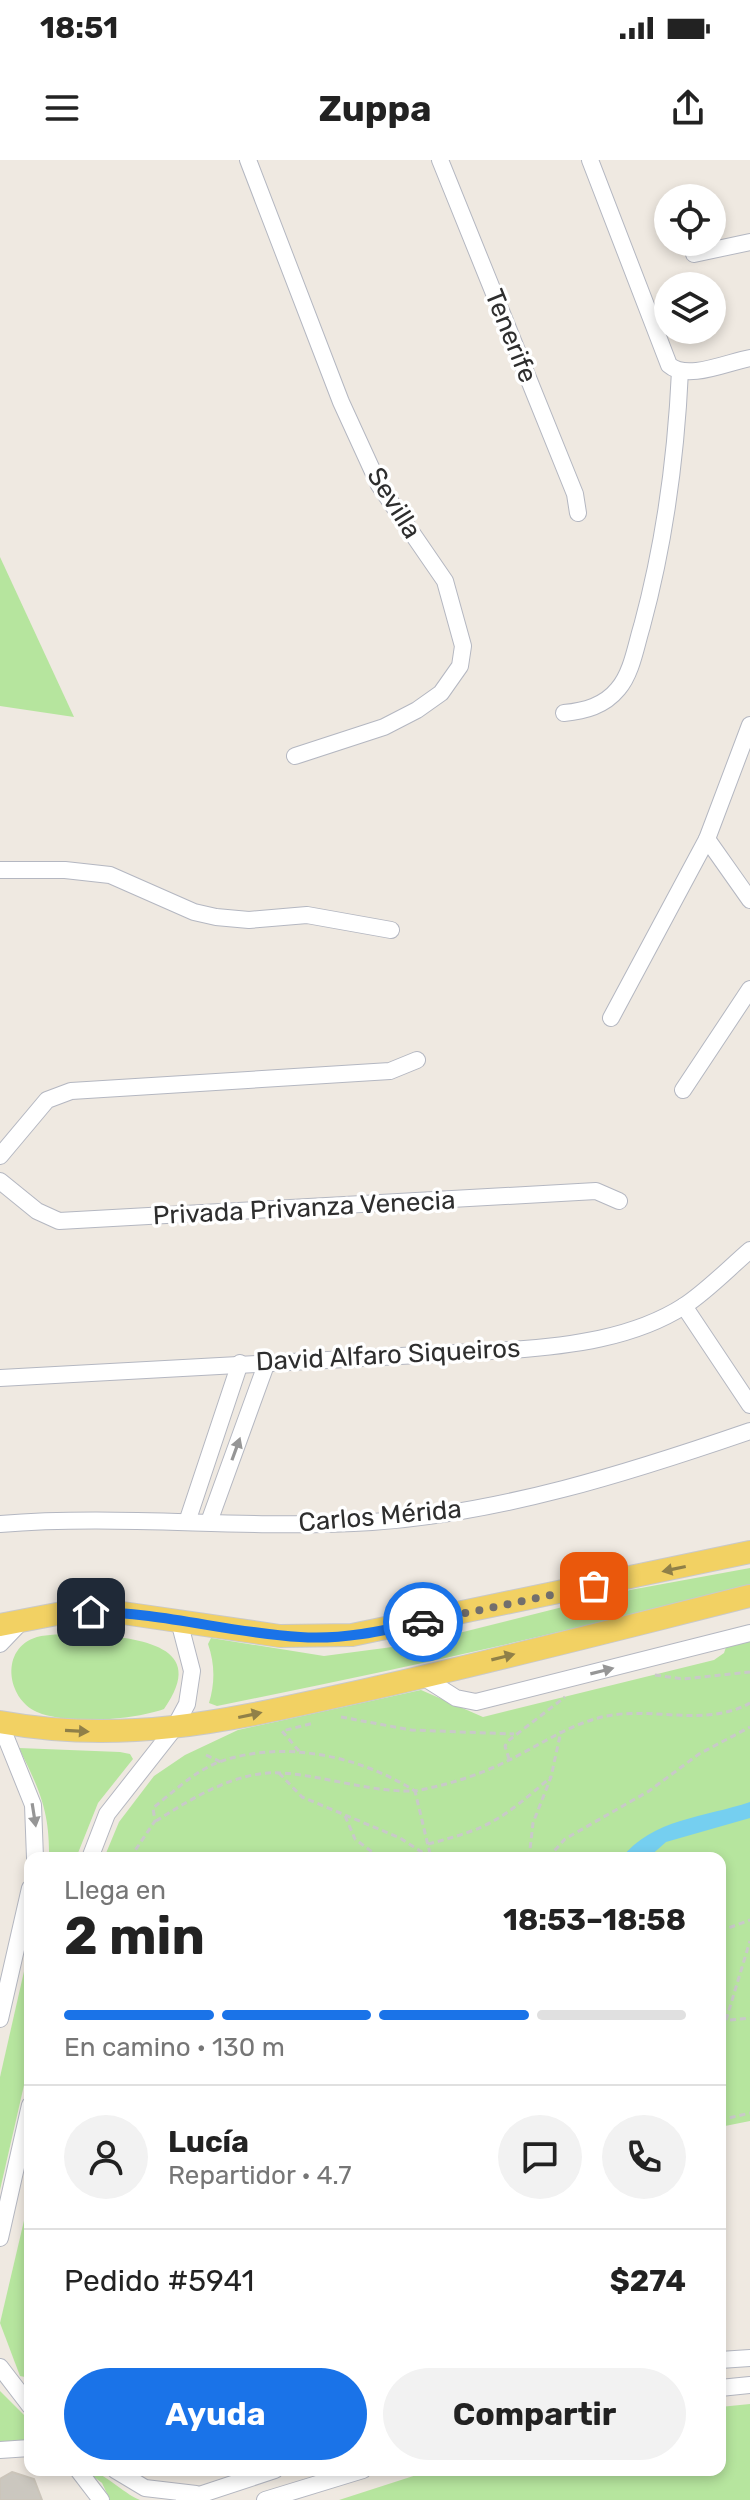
<!DOCTYPE html>
<html lang="es">
<meta charset="utf-8">
<style>
:root{--surface:#fff;--page:#f2f2f2;--text:#222;--muted:#767676;--line:#e0e0e0;--accent:#1a73e8}
body{margin:0;font-family:Rubik,sans-serif;background:var(--page);color:var(--text);height:100vh;display:flex;flex-direction:column;font-size:30px;white-space:nowrap}
*{box-sizing:border-box;margin:0}
p{font-size:26px;color:var(--muted)}
.icon{flex:none;width:44px;height:44px;fill:none;stroke:currentColor;stroke-width:2;stroke-linecap:round;stroke-linejoin:round}
.map{position:relative;flex:1;overflow:hidden}
.side{position:absolute;left:24px;top:1692px;width:702px;height:624px;display:flex;flex-direction:column;background:var(--surface);border-radius:16px;box-shadow:0 4px 12px #0003}
.side>*{flex:none}
.controls{position:absolute;left:654px;top:24px;display:grid;gap:16px}
.controls a{display:grid;place-items:center;width:72px;height:72px;border-radius:50%;background:var(--surface);box-shadow:0 4px 12px #0003;font-size:40px}
.pin{position:absolute;display:grid;place-items:center;width:68px;height:68px;color:#fff;margin:-34px;border-radius:16px;box-shadow:0 4px 12px #0006}
.courier{position:absolute;display:grid;place-items:center;width:80px;height:80px;margin:-40px;border:6px solid #1a73e8;border-radius:50%;background:#fff;color:#222;box-shadow:0 2px 10px #0007}
.head em{font-style:normal;font-weight:700}
.head div{display:flex;flex-direction:column-reverse}
.head{display:flex;align-items:center;justify-content:space-between;height:136px;padding:0 40px}
h1{font-size:52px;font-weight:700;line-height:60px}
.bar{display:grid;grid-template-columns:repeat(4,1fr);gap:12px 8px;align-content:center;height:96px;padding:0 40px}
.bar i{height:10px;border-radius:6px;background:var(--line)}
.bar .active{background:var(--accent)}
.bar p{grid-column:span 4}
.line{display:flex;align-items:center;gap:20px;padding:0 40px;border-top:2px solid var(--line)}
.line div{flex:1}
.round{display:grid;place-items:center;flex:none;width:84px;height:84px;border-radius:42px;background:var(--page)}
.cta{display:flex;gap:16px;margin-top:auto;padding:16px 40px}
.cta a{flex:1;height:92px;border-radius:48px;background:var(--accent);color:#fff;font-size:32px;font-weight:700;line-height:92px;text-align:center}
.cta a+a{background:var(--page);color:var(--text)}
.status{display:flex;justify-content:space-between;align-items:center;height:56px;padding:0 40px;background:var(--surface);direction:ltr}
.status svg{height:22px;fill:currentColor}
header{display:flex;justify-content:space-between;align-items:center;height:104px;padding:0 40px;background:var(--surface);font-size:36px;font-weight:700}
.map>svg:first-child{display:block}
</style>
<div class="status"><b>18:51</b><svg viewBox="0 0 49 12"><path d="M0 12V9h3v3zM5 12V6h3v6zM10 12V3h3v9zM15 12V0h3v12zM26 1h20v11H26zM47 4h2v5h-2z"/></svg></div>
<header><svg class="icon" aria-label="menu" viewBox="0 0 24 24"><path d="M4 6h16M4 12h16M4 18h16"/></svg>Zuppa<svg class="icon" aria-label="share" viewBox="0 0 24 24"><path d="M12 15V3M7 8l5-5 5 5M5 13v7h14v-7"/></svg></header>
<div class="map">
<svg width="750" height="2340" viewBox="0 0 750 2340">
<rect width="100%" height="100%" fill="#efe9e1"/>
<g fill="#b6e59e">
<path d="M0,397l74,160 -74,-11z"/>
<path d="M750,1408v17c-177,46 -354,85 -533,121l-8,-3c6,-20 6,-39 -1,-59l3,-6 113,18 91,-12 215,-54z"/>
<path d="M93,1474c45,5 117,11 71,75 -30,11 -97,16 -127,3 -31,-14 -37,-64 0,-75 16,-4 39,-2 56,-3z"/>
<path d="M750,1478v483l-30,6v-269h-616l15,-36 35,-46 31,-21 53,-25 183,-40 62,27 231,-57 10,-7 3,-9z"/>
<path d="M19,1588l101,4 10,2 3,5 -35,44 -22,55h-27c1,-47 -10,-69 -30,-110z"/>
<path d="M30,1785v114l-30,131v-113z"/>
<path d="M30,2035v183l-10,-2 -20,-53z"/>
<path d="M0,2231l30,30v25l-30,4z"/>
<path d="M750,2244v96h-411l93,-30h288v-63z"/>
<path d="M85,2310c18,0 37,23 55,30h-30l-8,-17z"/>
</g>
<path fill="#75cff0" d="M750,1642v16l-84,24 -18,16h-26c29,-39 84,-41 128,-56z"/>
<path fill="#cbc7bf" stroke="#cbc5ba" stroke-width="2" d="M12,2312l22,7 8,21h-42v-21z"/>
<g fill="none" stroke-linecap="round" stroke-linejoin="round">
<g stroke="#b4b7c1" stroke-width="18">
<g id="minor">
<path d="M248,0l93,242 38,83 66,96 18,65 -3,20 -19,27 -24,17 -33,17 -89,29"/>
<path d="M440,0l135,334 3,19"/>
<path d="M590,0l79,205c18,16 59,-3 81,-7"/>
<path d="M694,94l56,-12"/>
<path d="M564,553c21,-2 40,-7 54,-24 14,-16 18,-44 24,-63 23,-85 34,-167 38,-255"/>
<path d="M750,565l-43,114 43,61"/>
<path d="M0,710h65l45,5 84,37 22,5 33,3 58,-5 84,15"/>
<path d="M611,858l96,-179"/>
<path d="M683,930l67,-101"/>
<path d="M0,996l47,-56 24,-9 319,-20 27,-11"/>
<path d="M0,1021l37,30 22,10 537,-30 23,10"/>
<path d="M684,1146l66,99"/>
<path d="M0,1218l511,-28c58,-4 123,-12 173,-44 23,-15 45,-38 66,-56"/>
<path d="M187,1362l53,-159"/>
<path d="M209,1362l58,-160"/>
<path d="M0,1364c124,-10 248,6 372,-2 129,-9 256,-49 378,-91"/>
<path d="M0,1484l21,-22"/>
<path d="M423,1517l33,21 20,4 274,-69"/>
<path d="M0,1563l33,82 2,53"/>
<path d="M90,1698l17,-44 66,-84 14,-26 5,-33 -13,-50"/>
<path d="M0,1859l30,-131"/>
<path d="M0,2078l30,-133"/>
<path d="M720,2200l30,-2"/>
<path d="M0,2207l30,39"/>
<path d="M720,2228l30,-3"/>
<path d="M0,2290l30,-2"/>
<path d="M78,2310l23,30"/>
<path d="M115,2310l30,18 51,6"/>
<path d="M184,2340l91,-30"/>
<path d="M265,2340l98,-30"/>
</g>
</g>
<g stroke="#c9c9c9" stroke-width="24">
<g id="major">
<path d="M0,1465l62,-12 54,-1 164,24 72,-1 398,-83"/>
<path d="M0,1562c132,24 238,-4 366,-32 129,-29 256,-62 384,-94"/>
</g>
</g>
<g stroke="#c9c9c9" stroke-width="3" stroke-dasharray="6 4" stroke-linecap="butt">
<path d="M655,1515l28,4 67,-7"/>
<path d="M341,1557l70,13 103,4"/>
<path d="M299,1591l-17,-20 32,-8"/>
<path d="M206,1595l15,7"/>
<path d="M509,1599l-4,-13 3,-5 57,-44"/>
<path d="M279,1613l23,24 98,41 31,20"/>
<path d="M345,1656l10,23 25,19"/>
<path d="M156,1661c35,-22 81,-51 125,-48 46,3 86,19 134,18l16,67"/>
<path d="M428,1684c63,-16 74,-25 123,-67"/>
<path d="M130,1698l25,-37 -2,-13c20,-16 42,-37 66,-46 65,-23 140,-6 196,29 26,-5 52,-12 77,-23 36,-15 67,-39 106,-50 49,-14 105,11 152,-15"/>
<path d="M529,1698l4,-35 18,-46 10,-46"/>
<path d="M548,1698l17,-19 84,-48 50,-37 51,-27"/>
<path d="M720,1771l30,-11"/>
<path d="M726,1860l24,-79"/>
<path d="M720,1861l30,-3"/>
<path d="M720,1960l30,-7"/>
</g>
<use href="#minor" stroke="#fff" stroke-width="16"/>
<use href="#major" stroke="#f2d163" stroke-width="22"/>
</g>
<defs><path id="oneway-solid" d="M-6-.8H1V-3.2L6.5 0L1 3.2V.8H-6Z" transform="scale(2)"/></defs>
<g fill="#969696">
<use href="#oneway-solid" transform="translate(236 1289) rotate(-70)"/>
<use href="#oneway-solid" transform="translate(602 1511) rotate(-14)"/>
<use href="#oneway-solid" transform="translate(34 1655) rotate(81)"/>
</g>
<g fill="#908048">
<use href="#oneway-solid" transform="translate(674 1409) rotate(168)"/>
<use href="#oneway-solid" transform="translate(503 1497) rotate(-14)"/>
<use href="#oneway-solid" transform="translate(250 1555) rotate(-12)"/>
<use href="#oneway-solid" transform="translate(77 1571) rotate(3)"/>
</g>
<g fill="none" stroke-linecap="round" stroke-linejoin="round">
<path stroke="#726f6d" stroke-width="8" stroke-dasharray="0 14.4" d="M423,1462l171,-36"/>
<path stroke="#1a73e8" stroke-width="10" d="M91,1452c70,0 139,21 209,25 41,3 83,-6 123,-15"/>
</g>
<g text-anchor="middle" dominant-baseline="central" stroke-width="7" stroke-linejoin="round" paint-order="stroke">
<g font-size="26" fill="#2e2e2e" stroke="#fff">
<text transform="translate(511 176) rotate(68)">Tenerife</text>
<text transform="translate(394 343) rotate(58)">Sevilla</text>
<text transform="translate(304 1048) rotate(-3)">Privada Privanza Venecia</text>
<text transform="translate(388 1195) rotate(-3)">David Alfaro Siqueiros</text>
<text transform="translate(380 1356) rotate(-5)">Carlos Mérida</text>
</g>
</g>
</svg>
<div class="controls">
<a><svg class="icon" aria-label="locate" viewBox="0 0 24 24"><circle cx="12" cy="12" r="6"/><path d="M12 2v4M12 18v4M2 12h4M18 12h4"/></svg></a>
<a><svg class="icon" aria-label="layers" viewBox="0 0 24 24"><path d="M12 4l9 5-9 5-9-5zM3 14l9 5 9-5"/></svg></a>
</div>
<div class="pin" style="left:594px;top:1426px;background:#ea580c"><svg class="icon" aria-label="bag" viewBox="0 0 24 24"><path d="M5 8h14l-1 12H6zM9 8a3 3 0 0 1 6 0"/></svg></div>
<div class="pin" style="left:91px;top:1452px;background:#1f2937"><svg class="icon" aria-label="home" viewBox="0 0 24 24"><path d="M3 11l9-7 9 7M6 9v11h12V9"/></svg></div>
<div class="courier" style="left:423px;top:1462px"><svg class="icon" aria-label="car" viewBox="0 0 24 24"><path d="M5 17H2v-5l4-1 3-4h7l3 4 3 1v5h-3M9 17h6M6 11h13"/><circle cx="7" cy="17" r="2"/><circle cx="17" cy="17" r="2"/></svg></div>
<section class="side">
<div class="head"><div><h1>2 min</h1><p>Llega en</p></div><em>18:53–18:58</em></div>
<div class="bar"><i class="active"></i><i class="active"></i><i class="active"></i><i></i><p>En camino · 130 m</p></div>
<div class="line" style="height:144px"><a class="round"><svg class="icon" aria-label="person" viewBox="0 0 24 24"><circle cx="12" cy="8" r="4"/><path d="M4 21q1-7 8-7t8 7"/></svg></a><div><b>Lucía</b><p>Repartidor · 4.7</p></div><a class="round"><svg class="icon" aria-label="chat" viewBox="0 0 24 24"><path d="M4 5h16v11H9l-5 4z"/></svg></a><a class="round"><svg class="icon" aria-label="phone" viewBox="0 0 24 24"><path d="M5 4h4l2 5-3 2q2 4 5 5l2-3 5 2v4C11 20 4 13 5 4z"/></svg></a></div>
<div class="line" style="height:104px"><div>Pedido #5941</div><b>$274</b></div>
<div class="cta"><a>Ayuda</a><a>Compartir</a></div>
</section>
</div>
